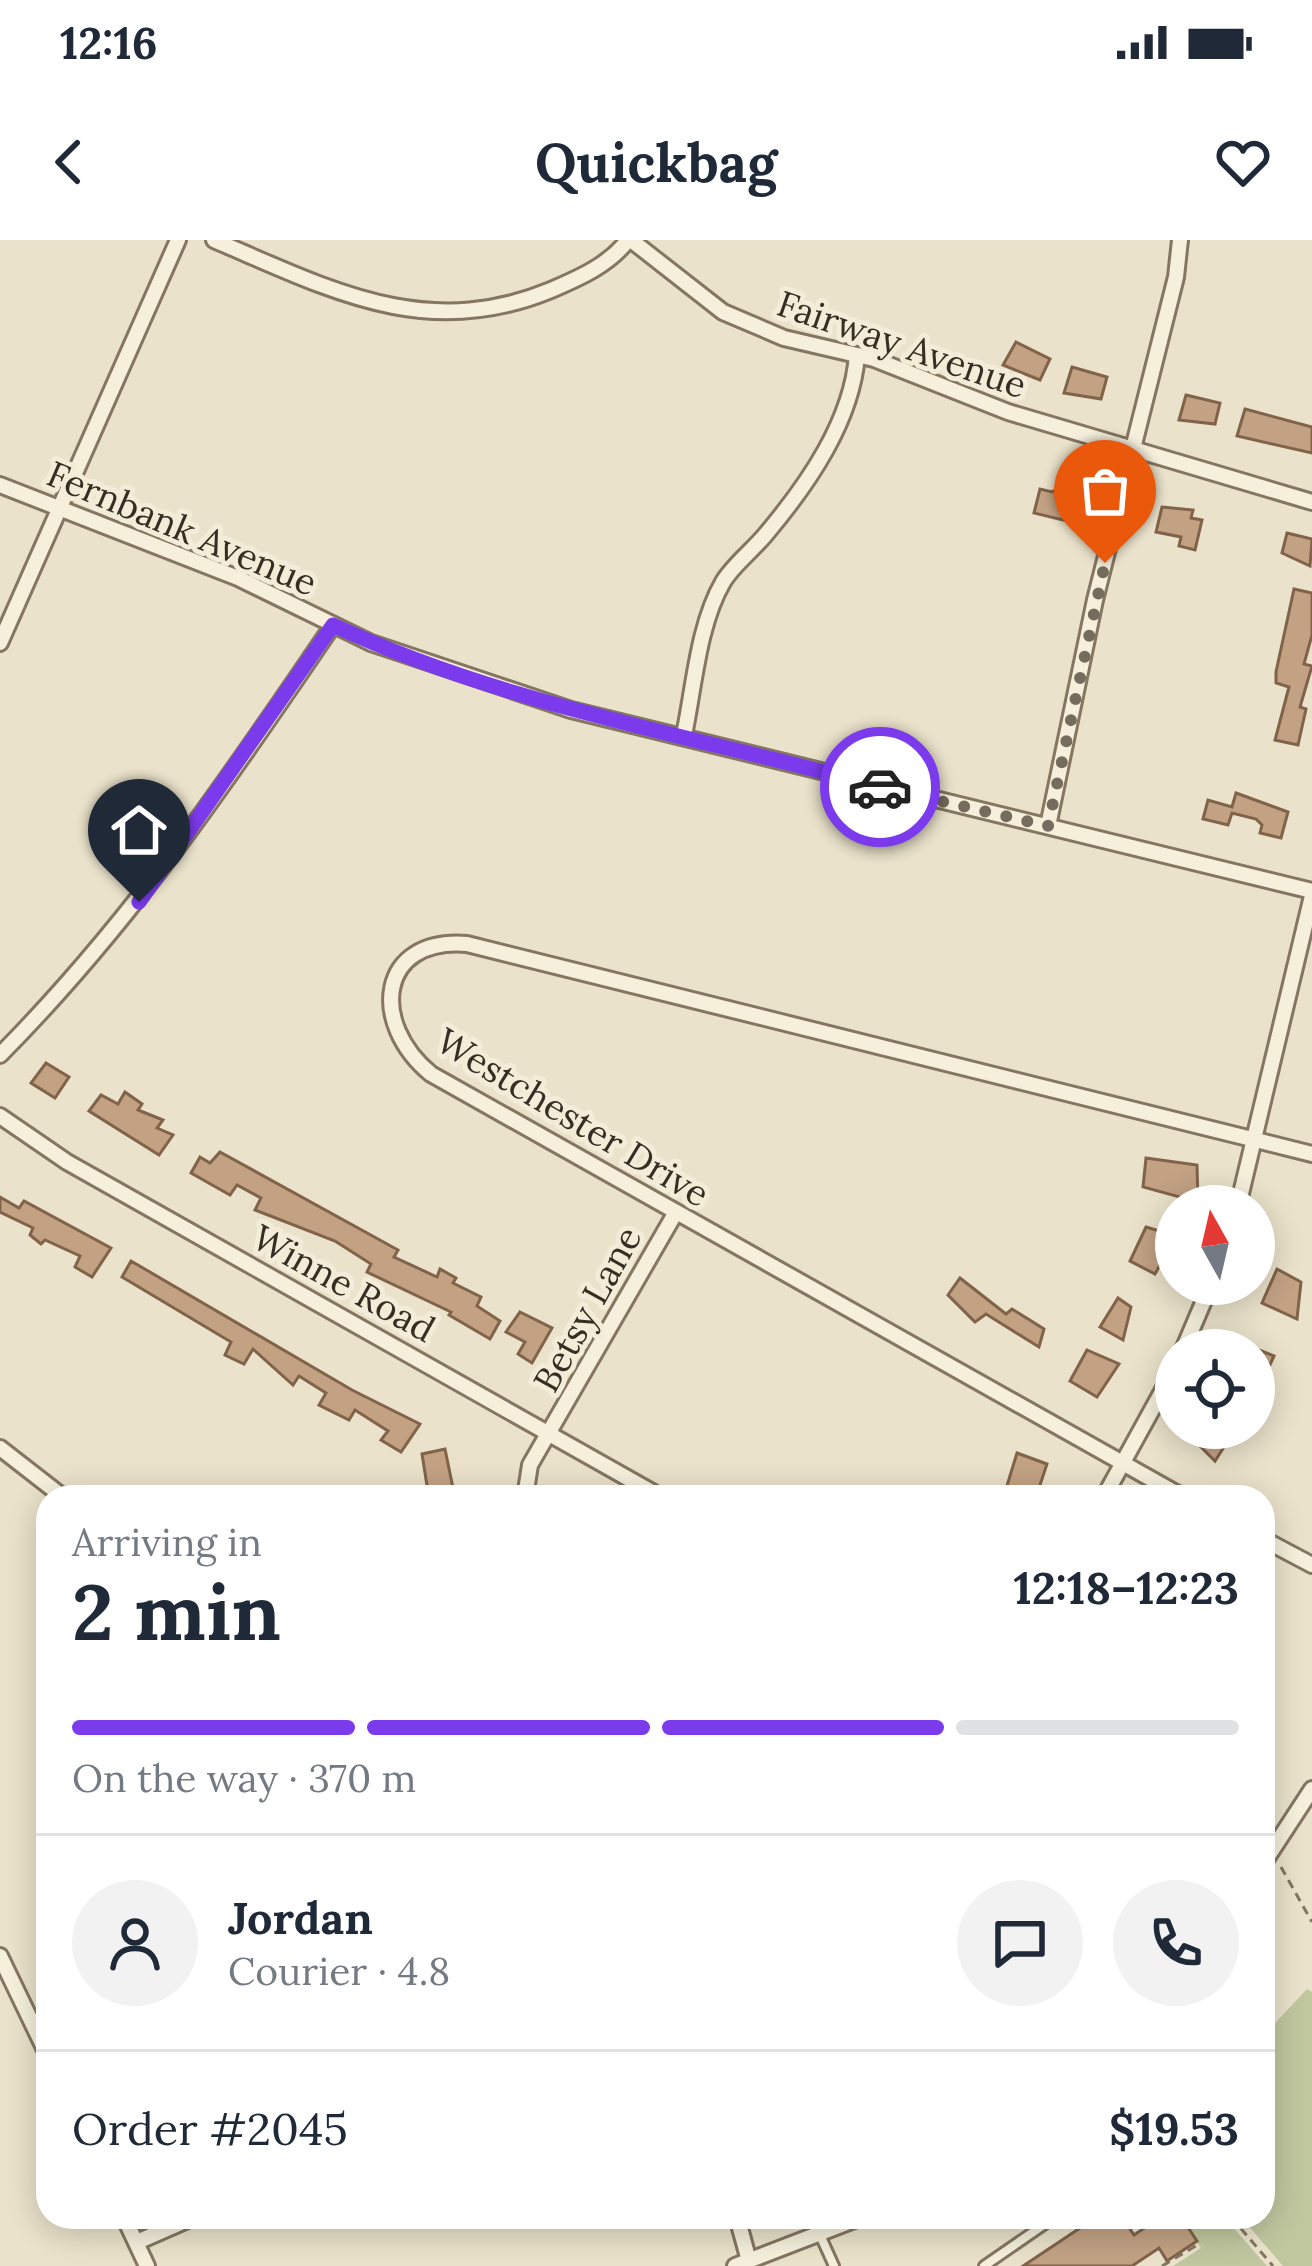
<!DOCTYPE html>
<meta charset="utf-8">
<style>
:root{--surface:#fff;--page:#f2f2f3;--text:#1f2937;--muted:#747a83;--line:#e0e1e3;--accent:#7c3aed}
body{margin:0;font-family:Lora,serif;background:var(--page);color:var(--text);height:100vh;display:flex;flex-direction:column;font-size:45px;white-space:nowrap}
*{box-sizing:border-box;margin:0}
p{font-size:39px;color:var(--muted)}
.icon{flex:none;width:66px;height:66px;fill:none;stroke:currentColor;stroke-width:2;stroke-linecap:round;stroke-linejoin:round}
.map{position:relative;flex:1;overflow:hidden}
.panel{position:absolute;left:36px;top:1245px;width:1239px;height:744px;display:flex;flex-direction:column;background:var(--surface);border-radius:36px;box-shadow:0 6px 30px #0003}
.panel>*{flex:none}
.needle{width:78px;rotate:352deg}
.controls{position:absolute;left:1155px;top:945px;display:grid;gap:24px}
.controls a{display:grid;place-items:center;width:120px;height:120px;border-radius:50%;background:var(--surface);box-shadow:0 6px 30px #0003;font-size:60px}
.pin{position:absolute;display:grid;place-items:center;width:102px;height:102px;color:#fff;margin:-123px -51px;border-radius:50% 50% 50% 0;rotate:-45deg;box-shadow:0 0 12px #0007}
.pin .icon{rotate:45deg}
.courier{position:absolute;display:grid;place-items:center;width:120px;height:120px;margin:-60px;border:9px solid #7c3aed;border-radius:50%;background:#fff;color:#222;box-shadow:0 3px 15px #0007}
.headline em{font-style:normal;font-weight:700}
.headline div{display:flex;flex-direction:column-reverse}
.headline{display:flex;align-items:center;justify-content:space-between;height:204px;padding:0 36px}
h1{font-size:78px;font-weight:700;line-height:90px}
.bar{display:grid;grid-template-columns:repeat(4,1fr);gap:18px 12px;align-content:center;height:144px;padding:0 36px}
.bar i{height:15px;border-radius:9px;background:var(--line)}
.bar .active{background:var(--accent)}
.bar p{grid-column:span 4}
.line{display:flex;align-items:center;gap:30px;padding:0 36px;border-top:3px solid var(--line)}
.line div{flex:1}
.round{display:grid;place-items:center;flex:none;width:126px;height:126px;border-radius:63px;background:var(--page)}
.status{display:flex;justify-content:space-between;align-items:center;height:84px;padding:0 60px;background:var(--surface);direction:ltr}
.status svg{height:33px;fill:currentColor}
header{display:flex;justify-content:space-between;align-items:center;height:156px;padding:0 36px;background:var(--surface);font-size:54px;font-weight:700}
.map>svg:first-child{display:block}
</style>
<div class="status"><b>12:16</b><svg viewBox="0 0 49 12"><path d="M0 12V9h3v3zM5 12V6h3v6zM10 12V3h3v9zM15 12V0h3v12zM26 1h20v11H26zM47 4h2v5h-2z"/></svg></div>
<header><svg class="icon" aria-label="back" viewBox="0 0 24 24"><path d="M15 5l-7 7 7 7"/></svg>Quickbag<svg class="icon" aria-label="heart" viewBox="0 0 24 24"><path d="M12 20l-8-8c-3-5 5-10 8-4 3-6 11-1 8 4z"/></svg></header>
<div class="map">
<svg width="1312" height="2026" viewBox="0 0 1312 2026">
<rect width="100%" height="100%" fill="#eae2ca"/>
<g fill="#c0c79f">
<path d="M1307,1749l5,3v274h-29l-42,-49h22v-181z"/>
<path d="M1181,1977h43l43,49h-94l28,-18z"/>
</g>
<g fill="#c3a284" stroke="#816349" stroke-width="3">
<path d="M1016,102l34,17 -10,21 -37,-15z"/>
<path d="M1072,127l35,10 -6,22 -37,-6z"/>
<path d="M1186,155l34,8 -5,21 -36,-4z"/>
<path d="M1245,169l67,18v26l-75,-17z"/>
<path d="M1063,245l21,8 -6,23 -9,-3 -2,8 -33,-8 6,-24 12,3z"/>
<path d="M1162,267l31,3 -2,8 11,2 -7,30 -16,-4 2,-9 -25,-5z"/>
<path d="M1287,293l25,6 -2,27 -28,-13z"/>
<path d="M1294,349l18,4v42l-8,29 8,2 -12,41 6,2 -8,36 -23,-5 14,-53 -13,-4v-11z"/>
<path d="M1236,553l52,19 -7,26 -21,-5 2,-8 -6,-6 -24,-6 -4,12 -25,-6 5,-19 24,7z"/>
<path d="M46,823l23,14 -14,21 -24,-15z"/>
<path d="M125,852l17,12 -4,6 25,10 -6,8 16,7 -14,20 -70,-44 12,-16 17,9z"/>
<path d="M220,912l178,98 -4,7 43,20 3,-8 16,9 -3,5 28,14 -4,9 23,15 -10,18 -41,-24 2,-3 -84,-40 4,-8 -36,-23 -80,-31 6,-12 -24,-13 -7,10 -39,-22 9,-16 10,6z"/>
<path d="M1146,918l51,7 1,37 -55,-15z"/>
<path d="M0,957l19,11 5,-7 87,47 -19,29 -17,-10 5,-11 -35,-16 -4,4 -11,-9 3,-7 -33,-16z"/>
<path d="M1146,987l30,9 -21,38 -25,-13z"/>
<path d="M131,1021l221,129 68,34 -19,28 -20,-12 7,-9 -33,-21 -6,10 -30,-15 7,-12 -27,-17 -6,9 -40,-36 -9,15 -19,-9 6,-13 -109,-65z"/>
<path d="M1277,1029l24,13 -4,37 -35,-16z"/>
<path d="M960,1038l46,36 6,-5 32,20 -5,18 -53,-33 -11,8 -27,-27z"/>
<path d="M1118,1058l13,9 -8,33 -23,-13z"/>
<path d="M520,1072l32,16 -20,35 -14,-9 7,-12 -19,-10z"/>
<path d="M1254,1108l20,8 -20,43z"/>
<path d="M1087,1110l32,14 -22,33 -27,-16z"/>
<path d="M1209,1188h27l-21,33 -16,-16z"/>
<path d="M445,1209l8,39 -25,4 -6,-38z"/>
<path d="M1017,1213l30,11 -11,33 -30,-8z"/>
<path d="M1108,1977h14l12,18 27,-18h20l16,24 -30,20 -8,-13 -27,18h-109l69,-46 4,5z"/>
</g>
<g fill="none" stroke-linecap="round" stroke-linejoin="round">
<g stroke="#847660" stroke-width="14">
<g id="service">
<path d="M820,1995l14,31"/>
<path d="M984,2026l71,-49"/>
</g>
</g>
<g stroke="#847660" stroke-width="20">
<g id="minor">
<path d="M214,0c115,49 212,102 337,50 28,-12 58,-25 77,-50"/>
<path d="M631,0l92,72 61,26 90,21 134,53 304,90"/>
<path d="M0,245l238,93 133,65 200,67 741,181"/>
<path d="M0,403l178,-403"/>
<path d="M684,495c10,-47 14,-110 39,-153 10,-17 30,-32 43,-48 42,-50 86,-113 91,-179"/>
<path d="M1048,586l47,-226 81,-323 4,-37"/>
<path d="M0,815c130,-131 230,-278 333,-430"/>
<path d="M0,876l67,46 594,335"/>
<path d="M1238,966l74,-310"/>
<path d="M1183,1110l28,-66"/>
<path d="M0,1208l63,49"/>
<path d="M525,1257l5,-32 146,-253"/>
<path d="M1104,1257l72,-131"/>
<path d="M1183,1257l-752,-423c-62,-51 -53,-137 36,-130l845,210"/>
<path d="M1263,1299l49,26"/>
<path d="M1263,1624l49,-75"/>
<path d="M0,1716l48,100"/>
<path d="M124,1977l23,49"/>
<path d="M737,1977l12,44"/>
<path d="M137,2002l57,-25"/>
<path d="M735,2026l127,-49"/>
</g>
</g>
<g stroke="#847660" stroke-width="3" stroke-dasharray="9 6" stroke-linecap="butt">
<path d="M1281,1627l31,55"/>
<path d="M1231,1977l42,49"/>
<path d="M1162,2026l37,-22"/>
</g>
<use href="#service" stroke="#f5efdc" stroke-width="8"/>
<use href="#minor" stroke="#f5efdc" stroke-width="14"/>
</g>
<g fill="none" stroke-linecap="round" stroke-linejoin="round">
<path stroke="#766c5d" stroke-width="12" stroke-dasharray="0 21.6" d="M880,547l168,39 57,-263"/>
<path stroke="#7c3aed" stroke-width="15" d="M139,662l194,-277c173,81 364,111 547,162"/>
</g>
<g text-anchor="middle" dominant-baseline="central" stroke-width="10" stroke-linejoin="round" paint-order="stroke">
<g font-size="36" fill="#372d22" stroke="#f2ecd8">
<text transform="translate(902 104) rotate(19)">Fairway Avenue</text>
<text transform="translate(182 288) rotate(23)">Fernbank Avenue</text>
<text transform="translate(573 877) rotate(31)">Westchester Drive</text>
<text transform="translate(344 1043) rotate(29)">Winne Road</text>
<text transform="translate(587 1069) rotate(-61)">Betsy Lane</text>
</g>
</g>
</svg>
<div class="controls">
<a><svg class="needle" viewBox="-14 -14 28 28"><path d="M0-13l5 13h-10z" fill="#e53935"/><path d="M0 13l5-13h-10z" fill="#747a83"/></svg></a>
<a><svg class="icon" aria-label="locate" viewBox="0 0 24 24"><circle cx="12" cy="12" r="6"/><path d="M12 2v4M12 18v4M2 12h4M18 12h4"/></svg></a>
</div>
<div class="pin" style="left:1105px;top:323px;background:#ea580c"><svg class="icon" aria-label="bag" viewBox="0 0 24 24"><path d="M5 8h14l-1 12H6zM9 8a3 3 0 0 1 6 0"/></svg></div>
<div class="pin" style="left:139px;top:662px;background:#1f2937"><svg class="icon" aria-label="home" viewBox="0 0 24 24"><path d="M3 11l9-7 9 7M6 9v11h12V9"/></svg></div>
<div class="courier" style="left:880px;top:547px"><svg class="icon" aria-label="car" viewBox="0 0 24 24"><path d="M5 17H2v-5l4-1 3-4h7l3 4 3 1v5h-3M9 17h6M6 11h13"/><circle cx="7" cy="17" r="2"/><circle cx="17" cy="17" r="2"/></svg></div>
<section class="panel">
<div class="headline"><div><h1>2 min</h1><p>Arriving in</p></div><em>12:18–12:23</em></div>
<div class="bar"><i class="active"></i><i class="active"></i><i class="active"></i><i></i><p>On the way · 370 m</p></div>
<div class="line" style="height:216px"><a class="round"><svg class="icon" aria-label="person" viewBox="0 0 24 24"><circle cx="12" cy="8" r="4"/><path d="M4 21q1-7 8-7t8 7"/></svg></a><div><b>Jordan</b><p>Courier · 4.8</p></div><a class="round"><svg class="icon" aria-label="chat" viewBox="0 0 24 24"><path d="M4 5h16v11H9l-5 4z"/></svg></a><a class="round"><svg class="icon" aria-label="phone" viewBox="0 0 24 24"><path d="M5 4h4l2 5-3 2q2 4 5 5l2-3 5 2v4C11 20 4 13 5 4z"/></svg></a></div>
<div class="line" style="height:156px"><div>Order #2045</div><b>$19.53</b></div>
</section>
</div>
